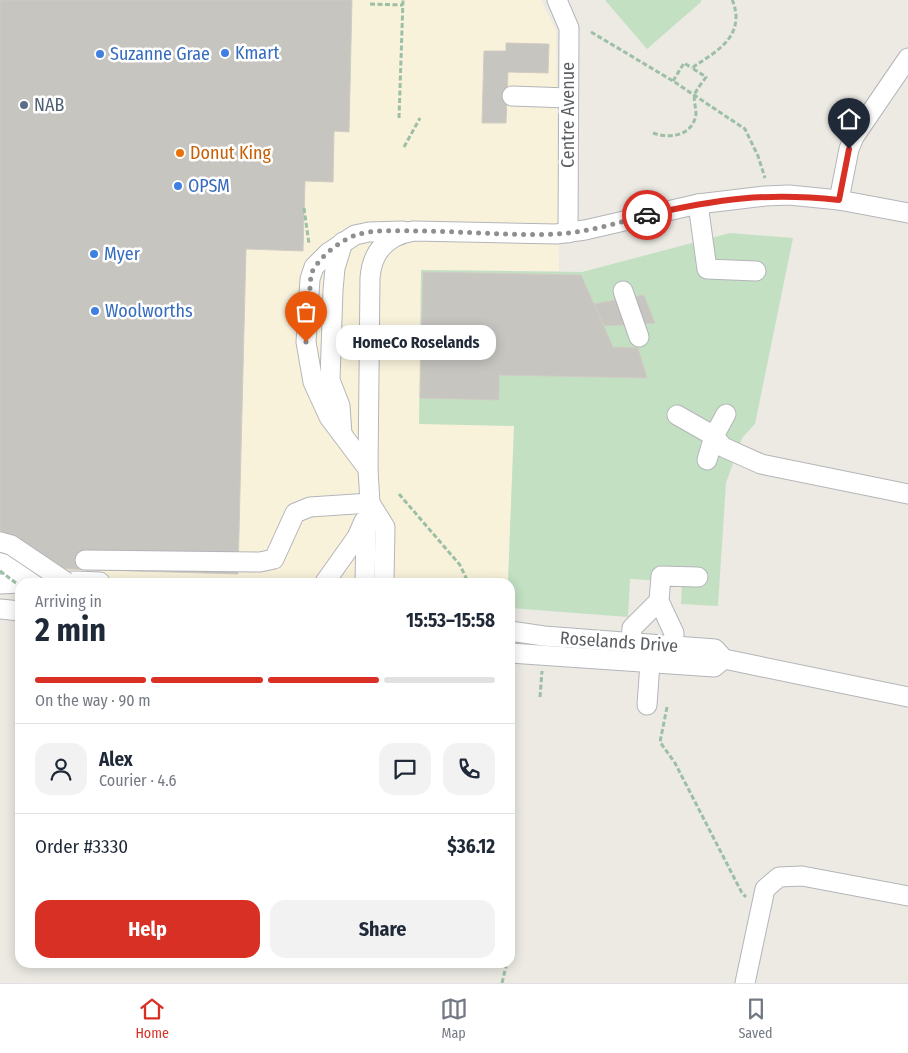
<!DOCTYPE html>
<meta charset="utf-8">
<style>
:root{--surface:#fff;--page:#f2f2f3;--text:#1f2937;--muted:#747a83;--line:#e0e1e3;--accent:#d93025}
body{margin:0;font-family:"Fira Sans Condensed",sans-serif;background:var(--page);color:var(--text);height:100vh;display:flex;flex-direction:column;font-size:19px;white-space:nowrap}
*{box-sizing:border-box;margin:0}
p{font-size:16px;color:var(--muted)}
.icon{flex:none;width:28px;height:28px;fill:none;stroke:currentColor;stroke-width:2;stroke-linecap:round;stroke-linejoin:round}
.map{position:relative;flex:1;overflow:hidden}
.side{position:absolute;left:15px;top:578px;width:500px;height:390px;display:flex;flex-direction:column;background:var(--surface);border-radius:15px;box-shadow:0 2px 12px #0003}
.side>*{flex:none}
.pin{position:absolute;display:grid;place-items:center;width:42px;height:42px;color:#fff;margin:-51px -21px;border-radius:50% 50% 50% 0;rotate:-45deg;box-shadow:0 0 5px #0007}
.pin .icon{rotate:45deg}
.courier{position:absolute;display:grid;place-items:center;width:50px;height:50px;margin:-25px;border:4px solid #d93025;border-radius:50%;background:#fff;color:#222;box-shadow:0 1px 6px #0007}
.bubble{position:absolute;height:35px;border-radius:15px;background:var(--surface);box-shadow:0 2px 12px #0003;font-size:16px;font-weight:700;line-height:35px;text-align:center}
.overview em{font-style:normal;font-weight:700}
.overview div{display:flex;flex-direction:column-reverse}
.overview{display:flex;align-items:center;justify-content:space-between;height:85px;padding:0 20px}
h1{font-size:32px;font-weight:700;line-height:38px}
.bar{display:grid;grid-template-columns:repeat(4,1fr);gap:8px 5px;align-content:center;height:60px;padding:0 20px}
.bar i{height:6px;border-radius:4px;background:var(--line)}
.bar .current{background:var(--accent)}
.bar p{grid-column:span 4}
.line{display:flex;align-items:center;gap:12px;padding:0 20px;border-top:1px solid var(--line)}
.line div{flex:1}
.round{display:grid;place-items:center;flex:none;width:52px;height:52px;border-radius:15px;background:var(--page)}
.cta{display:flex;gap:10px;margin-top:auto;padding:10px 20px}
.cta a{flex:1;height:58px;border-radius:15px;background:var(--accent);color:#fff;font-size:20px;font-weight:700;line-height:58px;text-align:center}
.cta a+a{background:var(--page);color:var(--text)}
.dock{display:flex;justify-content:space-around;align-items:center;height:70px;border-top:1px solid var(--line);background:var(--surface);font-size:14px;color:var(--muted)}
.dock a{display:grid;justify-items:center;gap:2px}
.dock .current{color:var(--accent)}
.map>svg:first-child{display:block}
</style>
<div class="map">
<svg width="908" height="983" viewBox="0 0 908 983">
<rect width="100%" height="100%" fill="#eceae3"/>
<path fill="#f9f2db" d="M0,0h541l15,31 3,240 -138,-1 93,156 -6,156h-309l-199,-9z"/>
<g fill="#c3e0c3">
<path d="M605,0h96v2l-54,47z"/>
<path d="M730,233l63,5 -38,186 -13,14 -16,45 -8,123 -37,-2 1,-22 -52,-3 -2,38 -118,-9 -2,-26 6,-156 -95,-2 2,-154 161,2z"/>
</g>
<g fill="#c7c5c0" stroke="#d0ccc3">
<path d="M0,0h352l-3,132 -15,-1 -1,51 -28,-1 -2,70 -57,-2 -8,325 -238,-7z"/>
<path d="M506,43l43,1 -1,29 -40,-1 -2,51h-24l2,-72h22z"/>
<path d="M423,272l158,3 32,72 25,1 9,30 -148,-3v25l-79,-2z"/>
<path d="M644,295l11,28 -51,3 -10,-22z"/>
</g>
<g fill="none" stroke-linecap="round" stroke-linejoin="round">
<g stroke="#b4b5b9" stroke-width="21">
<g id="minor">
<path d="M557,0l12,28 -1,205"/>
<path d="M512,96l56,2"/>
<path d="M839,200l10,-51 5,-12 54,-79"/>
<path d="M698,204l9,65 49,2"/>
<path d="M623,291l16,46"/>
<path d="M677,415l37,21 9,11 38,17 147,30"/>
<path d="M342,434l-2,-28 -10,-26 3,-90 2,-22 8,-26"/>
<path d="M707,460l7,-24 12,-22"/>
<path d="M368,469l-39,-52 -16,-35 -7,-40 4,-63 4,-12 14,-14 27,-18 14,-3 34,-1"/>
<path d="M370,503l15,24 -1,55"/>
<path d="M0,559l33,23"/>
<path d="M85,560l175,2 14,-3 21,-46 15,-6 60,-4"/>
<path d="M36,582l40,-1 24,1"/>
<path d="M325,582l32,-45 7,-16"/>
<path d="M365,582l1,-50 4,-29 -2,-34 2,-191c2,-27 17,-43 44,-47l142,3 29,-4 113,-26 67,-8 24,-1 50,5 69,13"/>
<path d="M0,584l20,-1"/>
<path d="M0,609l20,2"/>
<path d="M510,631l34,5 171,13 9,10 184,38"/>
<path d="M631,643l1,-15 27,-27"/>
<path d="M673,646l1,-13 -15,-32 2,-25 37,1"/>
<path d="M510,653l204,14 10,-8"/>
<path d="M647,705l3,-42"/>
<path d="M745,983l20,-94 14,-12 23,-1 106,20"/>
</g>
</g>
<g stroke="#9cbfa5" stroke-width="3" stroke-dasharray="5 2.5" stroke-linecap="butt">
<path d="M370,4l33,1"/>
<path d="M591,32l82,49 72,48 13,27 7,22"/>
<path d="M673,81l11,-18 8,5"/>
<path d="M399,118l4,-118"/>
<path d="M653,133c17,6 40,3 43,-19 0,-7 -3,-14 -1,-20 2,-6 8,-12 11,-17l-14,-9c19,-14 45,-25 44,-53 -1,-6 -1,-10 -4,-15"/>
<path d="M404,147l16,-29"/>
<path d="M304,208l5,36"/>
<path d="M399,494l61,71 8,17"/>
<path d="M540,697l2,-26"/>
<path d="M667,707l-7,35 15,21 67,130 4,4"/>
<path d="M510,925l3,11 -3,14"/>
<path d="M502,983l5,-21"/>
</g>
<use href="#minor" stroke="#fff" stroke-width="19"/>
<g stroke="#b4b5b9" stroke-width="21" stroke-linecap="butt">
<path id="minor-bridge" d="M0,542l11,3 55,37"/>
</g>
<path stroke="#9cbfa5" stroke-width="3" stroke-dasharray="5 2.5" stroke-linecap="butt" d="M0,571l20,15"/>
<use href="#minor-bridge" stroke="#fff" stroke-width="19"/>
</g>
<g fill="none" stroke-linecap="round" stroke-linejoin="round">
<path stroke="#8e8f8f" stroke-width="5" stroke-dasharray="0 9" d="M306,342l5,-68c7,-16 28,-33 45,-39 19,-6 42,-4 61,-4 45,0 91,5 137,3 31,-1 63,-11 93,-19"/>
<path stroke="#d93025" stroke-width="6" d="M647,215c71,-16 119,-23 192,-15l10,-51"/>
</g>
<g fill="#3f7fe0" stroke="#fff" stroke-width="2">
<circle cx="225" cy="53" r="5"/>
<circle cx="100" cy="54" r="5"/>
<circle cx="178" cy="186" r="5"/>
<circle cx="94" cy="254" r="5"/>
<circle cx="95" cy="311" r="5"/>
</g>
<circle fill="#5c6f8a" stroke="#fff" stroke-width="2" cx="24" cy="105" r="5"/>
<circle fill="#e8710a" stroke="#fff" stroke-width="2" cx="180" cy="153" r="5"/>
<g text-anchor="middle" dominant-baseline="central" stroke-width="5" stroke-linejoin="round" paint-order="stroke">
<g font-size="18" fill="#366cbe" stroke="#fff" text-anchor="start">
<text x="235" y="53">Kmart</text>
<text x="110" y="54">Suzanne Grae</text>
<text x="188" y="186">OPSM</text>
<text x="104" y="254">Myer</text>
<text x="105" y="311">Woolworths</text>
</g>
<g font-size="18" fill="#4e5e75" stroke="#fff" text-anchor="start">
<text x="34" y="105">NAB</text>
</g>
<g font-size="18" fill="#5b5e62" stroke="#fff">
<text transform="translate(568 115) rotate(-90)">Centre Avenue</text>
<text transform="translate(619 642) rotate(4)">Roselands Drive</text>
</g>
<g font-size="18" fill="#c56008" stroke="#fff" text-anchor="start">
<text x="190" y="153">Donut King</text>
</g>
</g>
</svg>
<div class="pin" style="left:306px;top:342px;background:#ea580c"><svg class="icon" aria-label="bag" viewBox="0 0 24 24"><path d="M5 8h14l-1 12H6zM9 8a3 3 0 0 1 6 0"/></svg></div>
<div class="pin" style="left:849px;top:149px;background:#1f2937"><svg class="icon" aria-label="home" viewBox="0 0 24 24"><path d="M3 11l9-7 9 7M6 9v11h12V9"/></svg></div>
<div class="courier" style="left:647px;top:215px"><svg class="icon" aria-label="car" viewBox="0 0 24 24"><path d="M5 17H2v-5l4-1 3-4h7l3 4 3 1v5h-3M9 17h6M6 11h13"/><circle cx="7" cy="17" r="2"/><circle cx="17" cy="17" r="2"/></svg></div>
<div class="bubble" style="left:336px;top:325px;width:160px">HomeCo Roselands</div>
<section class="side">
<div class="overview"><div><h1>2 min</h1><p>Arriving in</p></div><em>15:53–15:58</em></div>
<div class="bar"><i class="current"></i><i class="current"></i><i class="current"></i><i></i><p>On the way · 90 m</p></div>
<div class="line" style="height:90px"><a class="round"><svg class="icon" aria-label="person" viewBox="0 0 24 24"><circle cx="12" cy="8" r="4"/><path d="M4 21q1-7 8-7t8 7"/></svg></a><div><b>Alex</b><p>Courier · 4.6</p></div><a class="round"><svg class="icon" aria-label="chat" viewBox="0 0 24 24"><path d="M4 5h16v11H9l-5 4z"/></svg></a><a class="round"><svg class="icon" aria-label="phone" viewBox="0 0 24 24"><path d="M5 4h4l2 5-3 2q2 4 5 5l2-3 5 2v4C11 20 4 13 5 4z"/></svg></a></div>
<div class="line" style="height:65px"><div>Order #3330</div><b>$36.12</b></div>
<div class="cta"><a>Help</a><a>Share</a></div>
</section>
</div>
<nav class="dock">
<a class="current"><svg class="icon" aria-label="home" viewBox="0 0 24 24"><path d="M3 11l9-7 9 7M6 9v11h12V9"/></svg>Home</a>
<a><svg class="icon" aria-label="map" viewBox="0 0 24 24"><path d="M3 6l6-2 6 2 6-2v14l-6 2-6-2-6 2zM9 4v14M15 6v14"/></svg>Map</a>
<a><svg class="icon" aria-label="saved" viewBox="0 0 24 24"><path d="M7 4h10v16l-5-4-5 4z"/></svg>Saved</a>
</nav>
